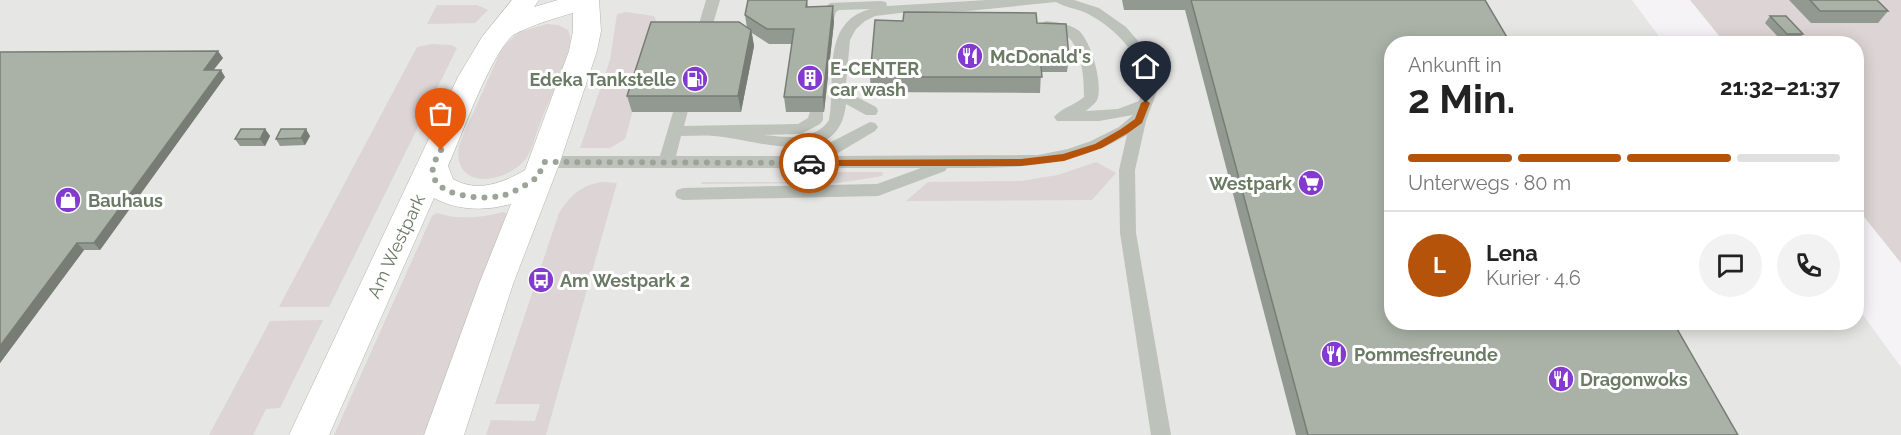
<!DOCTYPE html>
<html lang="de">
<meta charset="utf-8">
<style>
:root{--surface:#fff;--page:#f2f2f2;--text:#222;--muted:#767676;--line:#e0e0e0;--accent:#b45309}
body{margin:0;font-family:Raleway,sans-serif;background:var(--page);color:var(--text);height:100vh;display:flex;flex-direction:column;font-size:22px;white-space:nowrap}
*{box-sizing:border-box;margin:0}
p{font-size:20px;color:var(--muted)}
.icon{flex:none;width:33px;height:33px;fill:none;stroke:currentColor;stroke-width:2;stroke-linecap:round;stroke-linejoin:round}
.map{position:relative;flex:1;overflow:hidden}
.panel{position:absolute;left:1384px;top:36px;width:480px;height:294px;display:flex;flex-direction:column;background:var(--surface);border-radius:24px;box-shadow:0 3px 15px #0003}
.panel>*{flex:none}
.pin{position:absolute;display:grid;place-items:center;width:51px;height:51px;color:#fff;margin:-62px -26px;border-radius:50% 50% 50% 0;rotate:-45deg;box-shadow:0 0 6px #0007}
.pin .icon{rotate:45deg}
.courier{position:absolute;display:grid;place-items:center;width:60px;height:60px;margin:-30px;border:4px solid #b45309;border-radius:50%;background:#fff;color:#222;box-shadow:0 2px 8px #0007}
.summary em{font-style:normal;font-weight:700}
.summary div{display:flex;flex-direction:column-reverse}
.summary{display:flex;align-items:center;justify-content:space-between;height:102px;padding:0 24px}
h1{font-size:39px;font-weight:700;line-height:45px}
.bar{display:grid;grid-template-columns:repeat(4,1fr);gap:9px 6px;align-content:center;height:72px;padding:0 24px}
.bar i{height:8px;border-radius:4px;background:var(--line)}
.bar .selected{background:var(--accent)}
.bar p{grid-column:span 4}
.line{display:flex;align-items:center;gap:15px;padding:0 24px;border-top:2px solid var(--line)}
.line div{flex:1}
.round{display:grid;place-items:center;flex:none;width:63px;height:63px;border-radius:32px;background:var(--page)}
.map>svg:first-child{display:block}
</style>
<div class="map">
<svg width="1901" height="435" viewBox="0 0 1901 435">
<rect width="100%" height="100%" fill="#f5f3f5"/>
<path fill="#e6e6e5" d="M0,0h1632l32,43 -272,1v278h465v-15l44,60v68h-1901z"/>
<g fill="#dcd4d5">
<path d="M1690,0h211v263l-44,-55v-164l-132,-1z"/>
<path d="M437,5h40l11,5 -13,13 -48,1z"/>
<path d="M626,12l28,4 3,7 -32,116 -15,9h-30l30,-88 7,-46z"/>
<path d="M547,24l11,1 10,5c3,7 3,11 1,18 -7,26 -20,52 -30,78 -4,10 -7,25 -14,34 -22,25 -73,30 -66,-15l43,-97 17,-16z"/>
<path d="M432,44l19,1 6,3 -128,259h-50l138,-260z"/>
<path d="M1096,162l20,11 -24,27 -186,1 22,-19 93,-1 37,-6z"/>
<path d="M835,172h48l-1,4 -43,7 -138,1 1,-2h90z"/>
<path d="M602,182l15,1 -71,252h-60l5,-15 44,1 5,-17h-45l64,-191c11,-17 22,-28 43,-31z"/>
<path d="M503,212l6,2 -83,221h-92l98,-219 5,-3c22,7 44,5 66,-1z"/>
<path d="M323,320l-43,88 -14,1 -13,26h-44l61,-114z"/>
</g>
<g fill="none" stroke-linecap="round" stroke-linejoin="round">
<g stroke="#b0b7ad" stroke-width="1">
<path id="secondary" d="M512,0h27l-5,7 24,-7h41l2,31 -4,20 -37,111 -47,122 -49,151h-40l55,-151 32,-80c-25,7 -53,7 -77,-6l-105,237h-40l169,-358 24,-40zM573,13v18l-4,20 -44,119c-22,13 -48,23 -72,9l-5,-13c13,-29 42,-110 64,-130 8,-7 49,-20 61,-23z"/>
</g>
<g fill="#bdc2bb" fill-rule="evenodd">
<path d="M706,0h14l-12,41 -7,4 -7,-4z"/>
<path d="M987,0h87l25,8 27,19 24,28 7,36 -11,30 -11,49 1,63 35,202h-20l-31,-202 -1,-63 8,-35c-57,34 -116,33 -180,33l-2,3 -67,25 -195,4 -6,-2 -2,-4 2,-4 6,-2 194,-4 44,-16h-377l-6,-2 -2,-4 2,-4 6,-2h116l19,-64 7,-5 7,5 -9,34 114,-2 10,-6 3,-10 5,-1 7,5v8l-3,4 -19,10 -38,1c23,2 51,7 66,-15 8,-38 -10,-97 41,-111l-31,1 -3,2 -4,13 -5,1 -7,-4 2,-11 8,-8 51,-2 5,1 1,4zM1056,2c10,6 24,7 34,13 29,16 63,50 49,86l-21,8 -32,2c4,-4 11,-8 12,-14 4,-16 -7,-57 -20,-67 -9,-6 -21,-8 -32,-9l-7,4 2,3c6,2 13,1 19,4 22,9 24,44 24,65 -9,8 -23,11 -30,20l3,4h42l34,-6 -14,12 -28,14 -23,8 -30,6 -205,1 42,-25 3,-4 -3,-4 -5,-1 -66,34h-128l5,-20c11,0 22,-1 33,0 42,3 125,37 132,-32l20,11h10l2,-4 -2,-4 -21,-11 -9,-13 4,-43 6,-11 9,-8 10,-5 25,-3 68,-2z"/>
</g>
<use href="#secondary" fill="#fff" fill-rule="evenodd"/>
</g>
<g fill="#929990">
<path d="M807,0l1,7 26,15 -10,90h-38l-2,-15 8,-53h-23l-17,-11 2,13 -13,66h-109l-5,-16 120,-68 -2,-13z"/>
<path d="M1122,0h363l253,435h-442l-111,-425h-61z"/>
<path d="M1789,0h88l11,11 -10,12h-67z"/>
<path d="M1770,16l33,18 -6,7h-15l-17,-18z"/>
<path d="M1037,23l32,34 -2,15h-26l-1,21 -169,-1 -1,-15z"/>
<path d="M0,52l223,6 -10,12 12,7 -125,173h-16l-84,113z"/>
<path d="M265,129l5,7 -5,10h-25l-5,-7z"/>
<path d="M310,136l-5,9 -25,1 -4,-7z"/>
</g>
<g fill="#777d75">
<path d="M833,6l1,16 -10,90 -1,-15z"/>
<path d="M751,30l3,16 -13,66 -3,-16z"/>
<path d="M218,51l5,7 -15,19 -4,-7z"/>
<path d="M221,70l4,7 -125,173 -6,-7z"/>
<path d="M265,129l5,7 -5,10 -5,-7z"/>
<path d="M306,129l4,7 -5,9 -4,-7z"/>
<path d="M77,243l7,7 -84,113v-17z"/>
</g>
<g fill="#aab2a7" stroke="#777d75" stroke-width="1.5">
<path d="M748,0h59l-1,7 27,-1 -10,91h-39l10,-68h-27l-22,-14z"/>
<path d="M1191,0h294l26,44h-119v278h281l65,113h-430z"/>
<path d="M1810,0h67l11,11h-68z"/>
<path d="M904,12l132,1 1,10 29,1 3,33 -29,-1 2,21h-172l5,-57 28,1z"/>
<path d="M1770,16h16l17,18h-16z"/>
<path d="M651,22h88l12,8 -13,66h-111z"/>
<path d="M218,51l-14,19h17l-127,173h-17l-77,103v-294z"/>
<path d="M241,129h24l-5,10h-25z"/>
<path d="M281,129h25l-5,9 -25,1z"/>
</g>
<path fill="#b45309" d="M1146,100l4,3 -8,20 -14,10 -26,15 -38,13 -43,5h-212l-5,-3 5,-3 212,-1 42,-5 32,-10 26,-15 14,-10 6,-16z"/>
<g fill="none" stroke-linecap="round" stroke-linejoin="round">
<path stroke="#9ba497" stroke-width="6" stroke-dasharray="0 10.8" d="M441,150c-3,5 -7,12 -8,17 -5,30 49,33 68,29 13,-3 26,-12 37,-19l6,-15 265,1"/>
</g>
<defs>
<g id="restaurant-disc" transform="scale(1.35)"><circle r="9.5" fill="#833ace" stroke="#fff"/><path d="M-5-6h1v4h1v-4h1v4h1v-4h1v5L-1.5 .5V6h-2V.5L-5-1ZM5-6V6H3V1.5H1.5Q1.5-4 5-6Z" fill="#fff"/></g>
<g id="building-disc" transform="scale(1.35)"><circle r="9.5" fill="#833ace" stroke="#fff"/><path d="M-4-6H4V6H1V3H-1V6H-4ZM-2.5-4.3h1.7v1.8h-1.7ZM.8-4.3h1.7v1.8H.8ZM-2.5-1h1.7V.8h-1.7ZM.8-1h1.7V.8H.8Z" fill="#fff"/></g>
<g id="fuel-disc" transform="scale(1.35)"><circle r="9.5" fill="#833ace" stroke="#fff"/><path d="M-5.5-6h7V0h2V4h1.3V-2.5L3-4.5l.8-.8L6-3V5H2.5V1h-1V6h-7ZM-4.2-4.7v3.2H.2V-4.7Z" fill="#fff"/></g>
<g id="supermarket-disc" transform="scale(1.35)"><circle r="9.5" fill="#833ace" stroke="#fff"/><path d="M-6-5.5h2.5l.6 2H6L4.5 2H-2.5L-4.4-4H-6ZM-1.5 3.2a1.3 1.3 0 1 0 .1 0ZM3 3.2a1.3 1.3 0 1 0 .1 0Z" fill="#fff"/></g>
<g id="shop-disc" transform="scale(1.35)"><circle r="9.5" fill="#833ace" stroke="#fff"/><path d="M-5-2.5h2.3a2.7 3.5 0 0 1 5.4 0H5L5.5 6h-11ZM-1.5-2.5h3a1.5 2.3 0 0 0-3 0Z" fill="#fff"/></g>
<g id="bus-disc" transform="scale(1.35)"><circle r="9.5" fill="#833ace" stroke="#fff"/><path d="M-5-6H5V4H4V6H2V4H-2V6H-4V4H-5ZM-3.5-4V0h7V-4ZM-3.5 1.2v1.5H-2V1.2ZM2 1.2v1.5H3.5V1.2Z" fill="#fff"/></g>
</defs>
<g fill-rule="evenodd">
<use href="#restaurant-disc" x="970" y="56"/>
<use href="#building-disc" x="810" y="78"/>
<use href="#fuel-disc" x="695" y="79"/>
<use href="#supermarket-disc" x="1311" y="183"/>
<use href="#shop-disc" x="68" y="200"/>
<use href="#bus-disc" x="541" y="280"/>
<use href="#restaurant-disc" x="1334" y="354"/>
<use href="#restaurant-disc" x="1561" y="379"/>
</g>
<g text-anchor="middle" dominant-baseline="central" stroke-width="6" stroke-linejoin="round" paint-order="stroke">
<g font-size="18" font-weight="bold" fill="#6a7a64" stroke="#fff" text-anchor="start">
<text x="990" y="56">McDonald's</text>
<text x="830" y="68">E-CENTER<tspan x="830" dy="21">car wash</tspan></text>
<text x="676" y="79" text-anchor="end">Edeka Tankstelle</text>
<text x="1292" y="183" text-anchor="end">Westpark</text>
<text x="88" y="200">Bauhaus</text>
<text x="560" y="280">Am Westpark 2</text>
<text x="1354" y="354">Pommesfreunde</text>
<text x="1580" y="379">Dragonwoks</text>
</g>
<g font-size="18" fill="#6a7a64" stroke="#fff">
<text transform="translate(396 246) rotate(-65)">Am Westpark</text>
</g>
</g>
</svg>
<div class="pin" style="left:441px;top:150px;background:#ea580c"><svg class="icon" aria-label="bag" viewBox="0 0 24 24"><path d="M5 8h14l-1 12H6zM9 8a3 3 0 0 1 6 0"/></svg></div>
<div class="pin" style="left:1146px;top:103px;background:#1f2937"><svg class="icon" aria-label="home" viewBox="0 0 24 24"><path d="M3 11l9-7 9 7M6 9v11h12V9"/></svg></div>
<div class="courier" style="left:809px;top:163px"><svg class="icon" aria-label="car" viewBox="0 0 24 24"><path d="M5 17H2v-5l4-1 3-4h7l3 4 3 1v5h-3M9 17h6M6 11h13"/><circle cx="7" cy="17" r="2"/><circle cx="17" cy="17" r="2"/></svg></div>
<section class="panel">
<div class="summary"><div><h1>2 Min.</h1><p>Ankunft in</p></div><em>21:32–21:37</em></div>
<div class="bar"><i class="selected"></i><i class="selected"></i><i class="selected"></i><i></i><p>Unterwegs · 80 m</p></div>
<div class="line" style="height:108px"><b class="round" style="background:var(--accent);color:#fff">L</b><div><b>Lena</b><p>Kurier · 4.6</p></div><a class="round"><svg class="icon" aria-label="chat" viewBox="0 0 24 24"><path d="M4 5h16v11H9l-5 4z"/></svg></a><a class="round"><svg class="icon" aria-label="phone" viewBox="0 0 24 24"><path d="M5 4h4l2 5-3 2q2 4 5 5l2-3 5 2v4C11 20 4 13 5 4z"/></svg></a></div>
</section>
</div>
